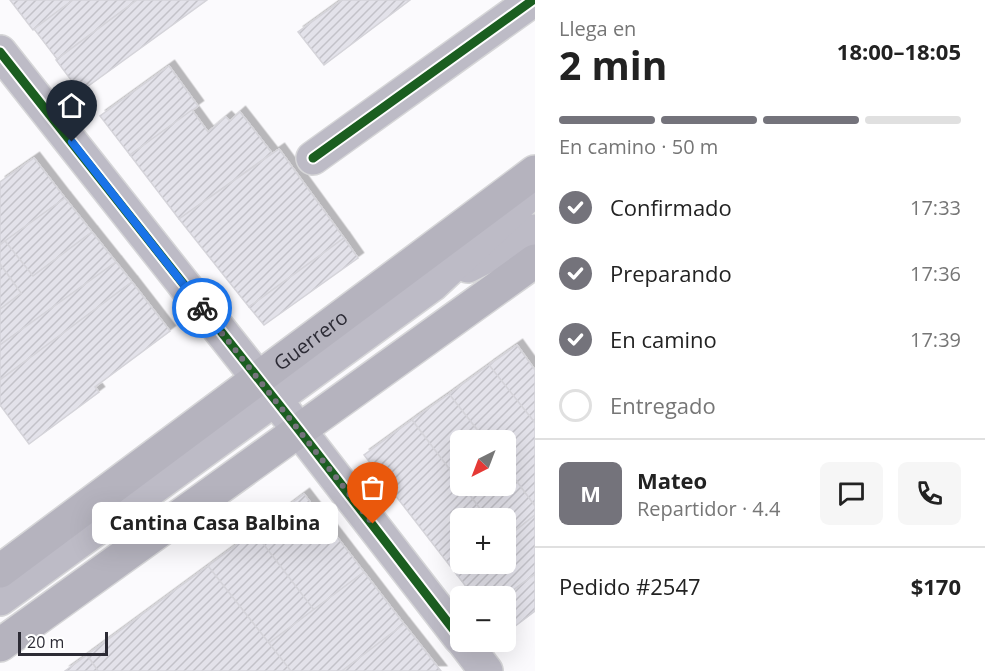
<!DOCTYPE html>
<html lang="es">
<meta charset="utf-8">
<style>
:root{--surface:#fff;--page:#f6f6f6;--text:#222;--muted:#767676;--line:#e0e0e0;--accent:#74737b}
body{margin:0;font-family:"Open Sans",sans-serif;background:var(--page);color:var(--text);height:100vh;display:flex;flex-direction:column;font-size:22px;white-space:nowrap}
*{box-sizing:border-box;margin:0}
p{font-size:20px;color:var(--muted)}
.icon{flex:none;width:33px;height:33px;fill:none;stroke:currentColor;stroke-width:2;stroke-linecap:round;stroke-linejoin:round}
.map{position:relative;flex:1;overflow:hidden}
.details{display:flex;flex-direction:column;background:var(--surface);width:450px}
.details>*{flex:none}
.needle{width:39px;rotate:222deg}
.buttons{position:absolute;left:450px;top:430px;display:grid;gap:12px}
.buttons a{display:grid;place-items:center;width:66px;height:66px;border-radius:9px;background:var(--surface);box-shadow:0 6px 24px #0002;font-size:30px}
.scale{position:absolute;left:18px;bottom:15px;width:90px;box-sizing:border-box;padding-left:6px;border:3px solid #2c2b35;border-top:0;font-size:16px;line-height:21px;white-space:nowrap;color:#2c2b35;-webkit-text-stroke:4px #fff;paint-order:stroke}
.pin{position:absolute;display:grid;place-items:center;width:51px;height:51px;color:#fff;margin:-62px -26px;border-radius:50% 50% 50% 0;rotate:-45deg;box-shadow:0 0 6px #0007}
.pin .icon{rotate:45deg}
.courier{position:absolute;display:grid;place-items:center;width:60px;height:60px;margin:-30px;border:4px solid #1a73e8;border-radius:50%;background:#fff;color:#222;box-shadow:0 2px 8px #0007}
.bubble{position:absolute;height:42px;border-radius:9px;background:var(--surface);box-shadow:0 6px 24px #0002;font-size:20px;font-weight:700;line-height:42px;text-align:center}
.headline em{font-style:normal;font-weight:700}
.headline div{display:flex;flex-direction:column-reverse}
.headline{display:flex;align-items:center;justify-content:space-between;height:102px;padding:0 24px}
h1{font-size:39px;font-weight:700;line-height:45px}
.bar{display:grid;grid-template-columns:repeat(4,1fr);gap:9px 6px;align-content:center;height:72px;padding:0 24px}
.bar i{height:8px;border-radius:4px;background:var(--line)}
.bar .current{background:var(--accent)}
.bar p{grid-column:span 4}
.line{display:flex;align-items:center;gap:15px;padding:0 24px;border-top:2px solid var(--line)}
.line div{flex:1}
.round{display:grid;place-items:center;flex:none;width:63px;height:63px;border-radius:9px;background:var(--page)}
ol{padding:0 24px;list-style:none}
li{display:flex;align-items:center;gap:18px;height:66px}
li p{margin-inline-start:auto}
li .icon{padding:6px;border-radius:50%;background:var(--accent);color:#fff;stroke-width:4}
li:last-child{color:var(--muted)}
li i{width:33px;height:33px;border:3px solid var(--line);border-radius:50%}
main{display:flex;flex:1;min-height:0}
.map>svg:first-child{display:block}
</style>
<main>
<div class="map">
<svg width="535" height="671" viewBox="0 0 535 671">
<defs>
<pattern id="building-hatch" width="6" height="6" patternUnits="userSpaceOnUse" patternTransform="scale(1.5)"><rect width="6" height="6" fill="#e3e2ea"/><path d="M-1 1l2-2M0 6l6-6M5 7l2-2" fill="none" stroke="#c3c2c9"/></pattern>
<filter id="shadow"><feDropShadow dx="5.5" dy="-5.5" stdDeviation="0" flood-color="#0004"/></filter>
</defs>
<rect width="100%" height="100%" fill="#fbfafd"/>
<g fill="url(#building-hatch)" stroke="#d5d4da" stroke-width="1.5" filter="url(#shadow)">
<path d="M10,0h63l-40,30z"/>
<path d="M73,0h64l-80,59 -23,-30z"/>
<path d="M137,0h70l-127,92 -24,-32z"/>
<path d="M342,0h68l-86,65 -26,-33z"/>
<path d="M169,66l29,40 -68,49 -30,-39z"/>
<path d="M192,110l16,22 18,-15 4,4 10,-9 32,41 -93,66 -49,-64z"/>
<path d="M279,149l65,89 -95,69 -70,-88z"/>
<path d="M34,158l31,40 -65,47v-63z"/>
<path d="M65,198l27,34 -59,44 -28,-35z"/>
<path d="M92,232l24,30 -116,83v-36l21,-16 -21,-29v-19l5,-4 28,35z"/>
<path d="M344,238l14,20 -94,67 -15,-18z"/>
<path d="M116,262l16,20 -132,98v-35z"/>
<path d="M0,264l21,29 -21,16z"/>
<path d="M132,282l38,49 -75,56 4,5 -70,52 -29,-39v-25z"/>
<path d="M517,345l18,25v53l-46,-58z"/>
<path d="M489,365l46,58v83l-29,-39v-26h-20l-37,-47z"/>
<path d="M449,394l37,47h-26v42l-48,-63z"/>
<path d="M412,420l48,63v3h3l25,33h-28v45h11l-14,11 -93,-120z"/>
<path d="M506,467l29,39v9l-29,23v-19h-18l-25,-33h43z"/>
<path d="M304,494l60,78 -50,38 -60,-78z"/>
<path d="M535,515v59l-31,23h-30l-17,-22 14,-11h35v-26z"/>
<path d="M254,532l60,78 -45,33 -61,-77z"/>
<path d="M208,566l83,105h-193l-11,-16z"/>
<path d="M364,572l40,52 -62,47h-51l-22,-28z"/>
<path d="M535,574v37l-29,22v-36h-2z"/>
<path d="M404,624l37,47h-99z"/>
<path d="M87,655l11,16h-33z"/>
</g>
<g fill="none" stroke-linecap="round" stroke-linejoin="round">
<g stroke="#d6d6d8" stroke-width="36">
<g id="minor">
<path d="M0,52l299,378 161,208"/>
<path d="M313,158l220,-158"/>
<path d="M468,266l67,-35"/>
<path d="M0,599l432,-314 103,-96"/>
<path d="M464,642l22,29"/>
</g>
</g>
<g stroke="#d6d6d8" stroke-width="36">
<g id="major">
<path id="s1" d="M0,571l535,-399"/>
<path d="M0,645l535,-384"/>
</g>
</g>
<use href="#minor" stroke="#bdbbc6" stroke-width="33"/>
<use href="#major" stroke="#b5b3be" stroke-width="33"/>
<g stroke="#fff" stroke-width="13">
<g id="cycleway">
<path d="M0,52l299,378 161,208"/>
<path d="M313,158l220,-158"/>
</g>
</g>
<use href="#cycleway" stroke="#1b5e20" stroke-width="9"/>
</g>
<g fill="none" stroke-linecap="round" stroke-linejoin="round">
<path stroke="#74737b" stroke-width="6" stroke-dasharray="0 10.8" d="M202,308l171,216"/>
<path stroke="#1a73e8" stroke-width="8" d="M72,142l130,166"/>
</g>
<g text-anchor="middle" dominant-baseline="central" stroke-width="4.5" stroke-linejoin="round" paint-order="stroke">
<g font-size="20" fill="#2c2b35" stroke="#fff">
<text stroke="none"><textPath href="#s1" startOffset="387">Guerrero</textPath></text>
</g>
</g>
</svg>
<div class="buttons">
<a><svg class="needle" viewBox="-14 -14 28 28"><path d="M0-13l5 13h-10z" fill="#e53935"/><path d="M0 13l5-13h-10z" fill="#767676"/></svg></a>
<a>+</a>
<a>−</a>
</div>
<div class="scale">20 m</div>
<div class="pin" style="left:373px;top:524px;background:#ea580c"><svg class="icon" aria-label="bag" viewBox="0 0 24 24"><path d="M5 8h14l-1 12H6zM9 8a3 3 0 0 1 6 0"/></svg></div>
<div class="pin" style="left:72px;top:142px;background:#1f2937"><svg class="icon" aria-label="home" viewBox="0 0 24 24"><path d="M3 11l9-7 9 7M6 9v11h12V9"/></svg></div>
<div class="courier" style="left:202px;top:308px"><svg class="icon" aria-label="bike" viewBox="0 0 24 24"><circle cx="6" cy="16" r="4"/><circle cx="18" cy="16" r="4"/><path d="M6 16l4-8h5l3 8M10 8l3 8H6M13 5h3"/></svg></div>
<div class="bubble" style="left:92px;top:502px;width:246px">Cantina Casa Balbina</div>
</div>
<section class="details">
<div class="headline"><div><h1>2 min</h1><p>Llega en</p></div><em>18:00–18:05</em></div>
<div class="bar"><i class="current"></i><i class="current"></i><i class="current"></i><i></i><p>En camino · 50 m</p></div>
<ol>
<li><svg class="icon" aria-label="check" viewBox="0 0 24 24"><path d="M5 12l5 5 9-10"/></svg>Confirmado<p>17:33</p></li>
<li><svg class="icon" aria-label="check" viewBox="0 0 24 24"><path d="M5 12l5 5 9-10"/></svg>Preparando<p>17:36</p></li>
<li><svg class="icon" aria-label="check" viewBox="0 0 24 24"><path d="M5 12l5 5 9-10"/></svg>En camino<p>17:39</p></li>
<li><i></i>Entregado</li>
</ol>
<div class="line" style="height:108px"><b class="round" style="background:var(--accent);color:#fff">M</b><div><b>Mateo</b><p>Repartidor · 4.4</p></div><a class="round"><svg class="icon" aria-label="chat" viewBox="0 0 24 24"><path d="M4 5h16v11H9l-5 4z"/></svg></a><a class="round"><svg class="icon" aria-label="phone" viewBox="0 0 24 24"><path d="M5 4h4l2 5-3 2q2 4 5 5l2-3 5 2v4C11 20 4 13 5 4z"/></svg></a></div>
<div class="line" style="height:78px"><div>Pedido #2547</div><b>$170</b></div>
</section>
</main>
